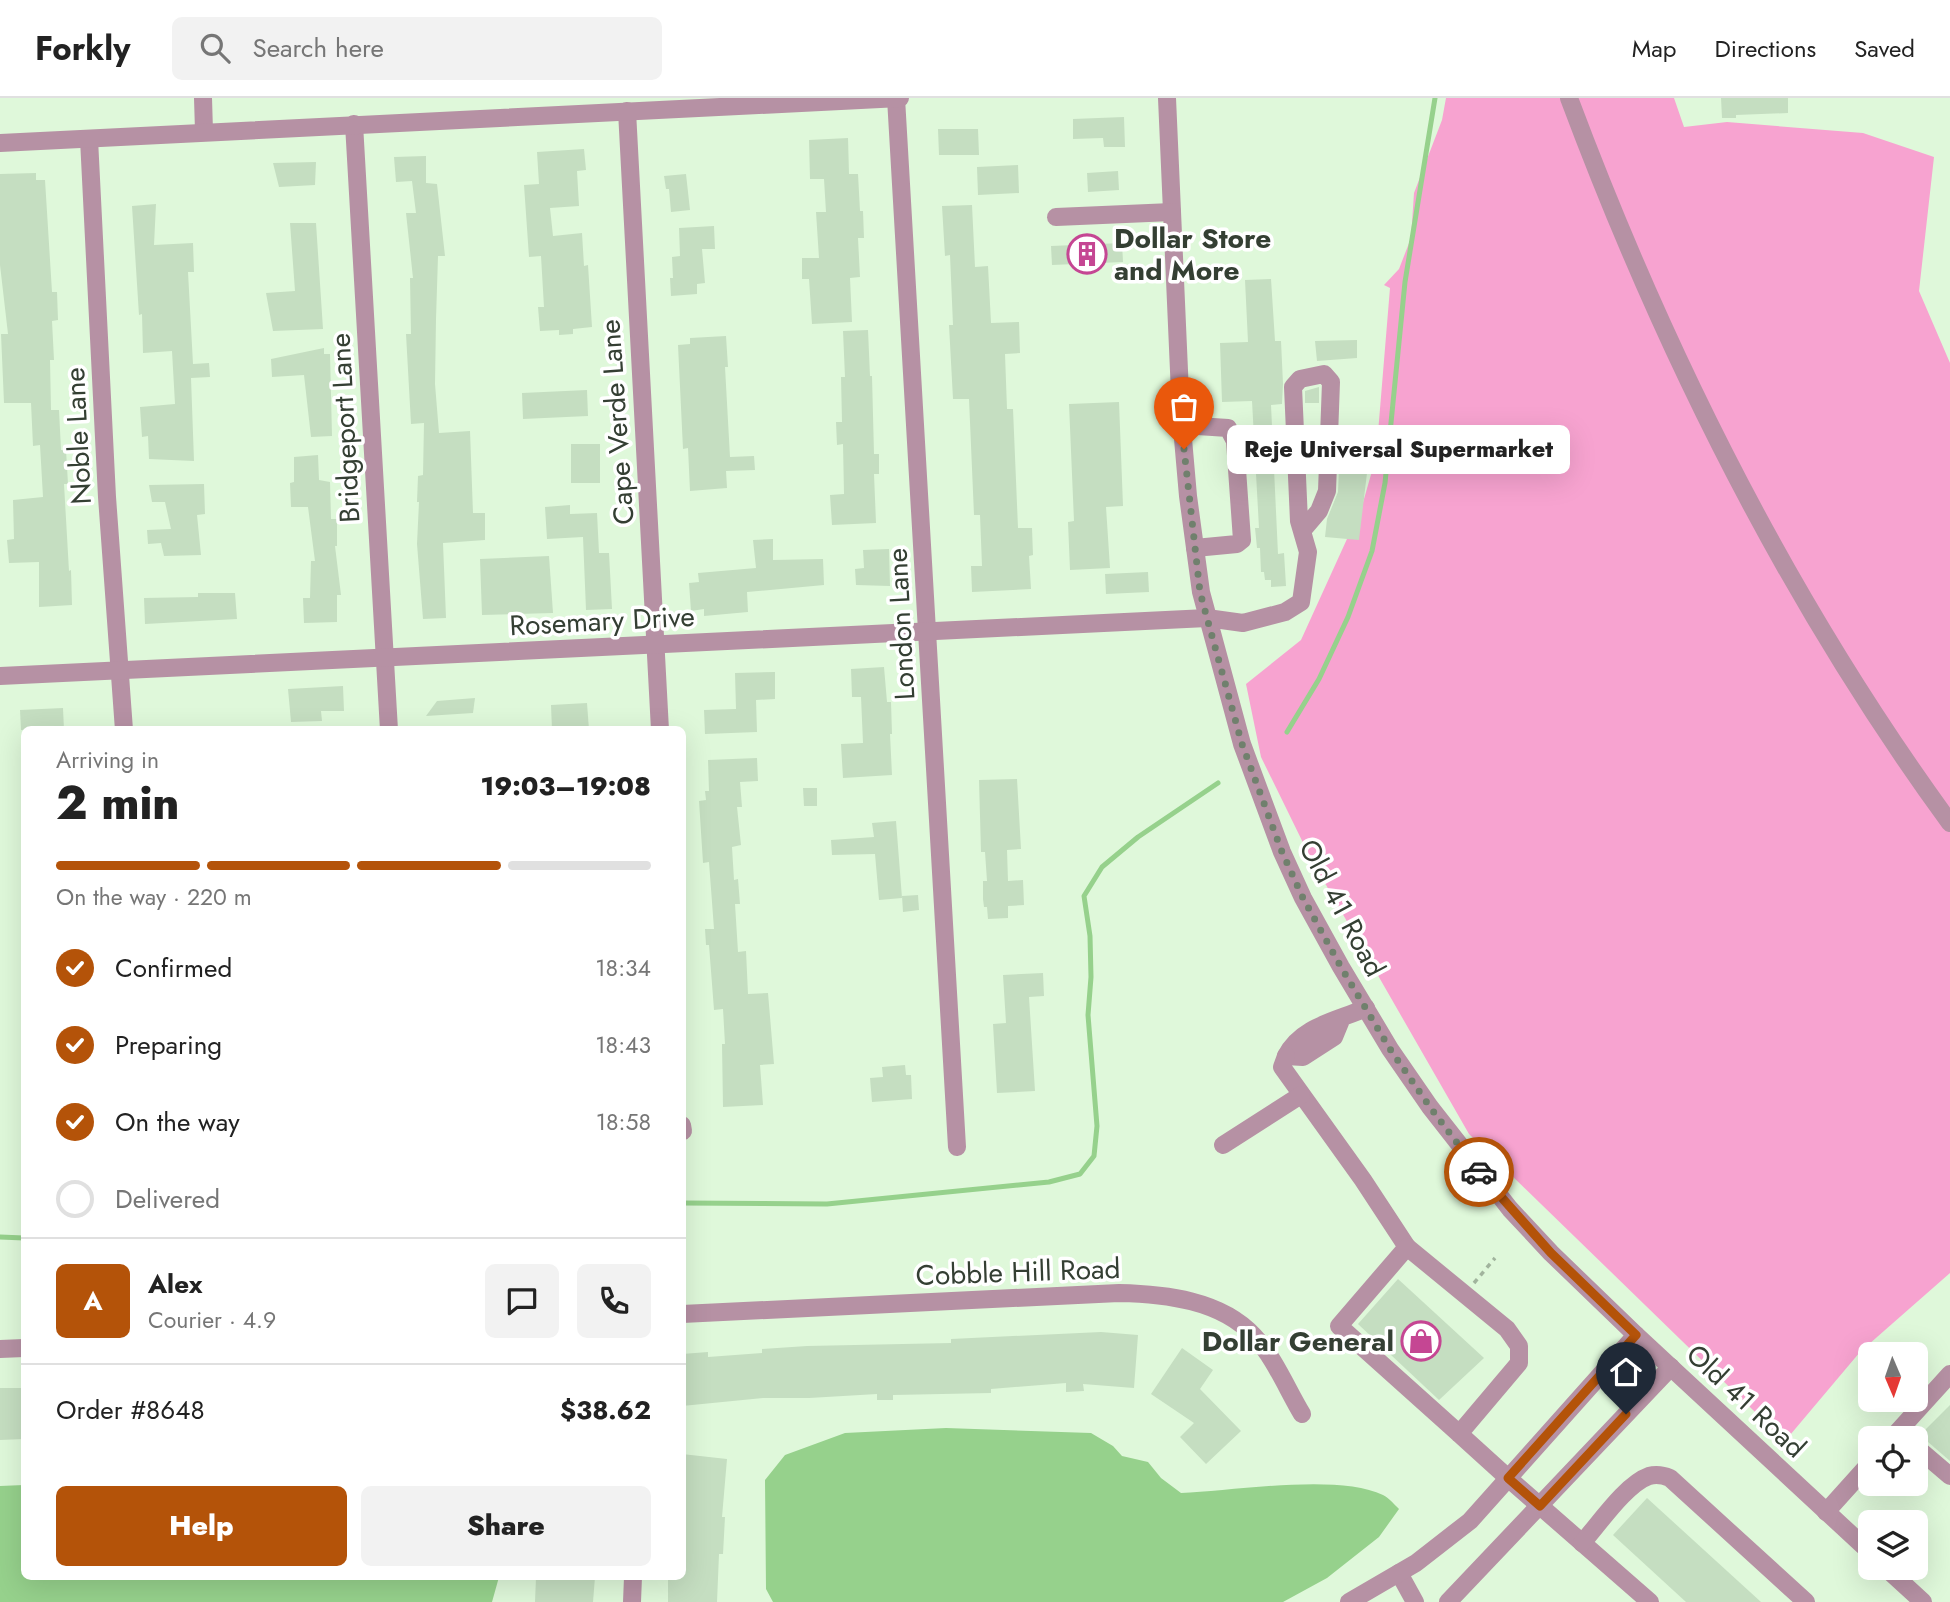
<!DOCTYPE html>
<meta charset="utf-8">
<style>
:root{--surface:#fff;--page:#f2f2f2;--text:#222;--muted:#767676;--line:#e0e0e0;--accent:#b45309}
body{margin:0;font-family:Jost,sans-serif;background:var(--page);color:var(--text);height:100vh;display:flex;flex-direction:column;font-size:26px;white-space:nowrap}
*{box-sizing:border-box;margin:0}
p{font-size:23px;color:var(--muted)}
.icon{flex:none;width:38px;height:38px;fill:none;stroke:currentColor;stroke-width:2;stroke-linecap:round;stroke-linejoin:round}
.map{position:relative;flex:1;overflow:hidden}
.sheet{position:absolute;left:21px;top:628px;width:665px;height:854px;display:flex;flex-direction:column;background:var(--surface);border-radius:10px;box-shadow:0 7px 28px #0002}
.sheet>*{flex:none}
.needle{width:46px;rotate:178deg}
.tools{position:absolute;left:1858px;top:1244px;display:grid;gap:14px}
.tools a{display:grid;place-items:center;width:70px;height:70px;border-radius:10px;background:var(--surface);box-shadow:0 7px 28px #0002;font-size:35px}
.pin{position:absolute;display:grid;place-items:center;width:60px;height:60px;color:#fff;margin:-72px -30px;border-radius:50% 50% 50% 0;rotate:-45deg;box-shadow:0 0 7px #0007}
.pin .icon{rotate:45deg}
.courier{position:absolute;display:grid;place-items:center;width:70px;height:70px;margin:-35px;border:5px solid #b45309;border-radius:50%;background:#fff;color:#222;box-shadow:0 2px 9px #0007}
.bubble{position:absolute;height:49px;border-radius:10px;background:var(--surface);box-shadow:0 7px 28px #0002;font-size:23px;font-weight:800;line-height:49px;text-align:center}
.head em{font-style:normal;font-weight:800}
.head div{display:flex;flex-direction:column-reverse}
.head{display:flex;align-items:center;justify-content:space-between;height:119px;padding:0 35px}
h1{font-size:46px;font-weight:800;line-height:52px}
.bar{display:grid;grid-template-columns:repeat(4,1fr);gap:10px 7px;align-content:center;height:84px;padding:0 35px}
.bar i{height:9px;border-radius:5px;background:var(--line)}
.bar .selected{background:var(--accent)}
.bar p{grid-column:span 4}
.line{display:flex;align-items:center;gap:18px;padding:0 35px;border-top:2px solid var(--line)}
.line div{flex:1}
.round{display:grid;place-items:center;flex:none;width:74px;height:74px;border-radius:10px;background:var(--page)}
ol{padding:0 35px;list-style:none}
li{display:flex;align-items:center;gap:21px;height:77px}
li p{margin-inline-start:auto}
li .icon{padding:7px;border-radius:50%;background:var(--accent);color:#fff;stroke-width:4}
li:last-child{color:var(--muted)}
li i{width:38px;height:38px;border:4px solid var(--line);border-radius:50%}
.action{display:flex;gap:14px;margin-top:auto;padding:14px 35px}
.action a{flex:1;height:80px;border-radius:10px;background:var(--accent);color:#fff;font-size:28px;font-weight:800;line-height:80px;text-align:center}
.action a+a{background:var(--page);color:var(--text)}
header{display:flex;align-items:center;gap:42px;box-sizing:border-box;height:98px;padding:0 35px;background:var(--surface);border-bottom:2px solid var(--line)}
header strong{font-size:33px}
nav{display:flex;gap:38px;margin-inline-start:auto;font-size:24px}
.search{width:490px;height:63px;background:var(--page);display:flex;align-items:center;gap:18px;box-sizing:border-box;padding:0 24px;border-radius:10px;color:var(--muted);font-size:26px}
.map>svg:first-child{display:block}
</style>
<header>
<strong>Forkly</strong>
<div class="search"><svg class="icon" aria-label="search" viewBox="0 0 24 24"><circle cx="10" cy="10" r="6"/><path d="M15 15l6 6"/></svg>Search here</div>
<nav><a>Map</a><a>Directions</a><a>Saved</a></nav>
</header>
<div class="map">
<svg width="1950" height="1504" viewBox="0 0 1950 1504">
<rect width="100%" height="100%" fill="#dff8da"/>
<path fill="#f7a3d0" d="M1446,0h228l10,29 43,-5 136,11 71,24 -15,134 31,72v910l-90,79 -75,89 -316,-307 -159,-277 -49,-100 -15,-73 55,-44 61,-134 14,-49 14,-169 -6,-3 15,-16 12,-31 3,-45 28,-73z"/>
<g fill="#96d18c">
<path d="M946,1330l145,5 22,13 9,10 26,6 13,16 20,15c52,-2 157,-20 202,2 6,3 11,9 16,14l-20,28 -52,41 -44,24h-510l-7,-13 -1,-109 20,-25 60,-22z"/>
<path d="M24,1387v92h475l-7,25h-492v-116z"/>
</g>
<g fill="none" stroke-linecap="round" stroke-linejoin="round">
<g stroke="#96d18c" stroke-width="5">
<path d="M1287,634l32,-53 29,-62 24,-66 13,-68 20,-201 30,-184"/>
<path d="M682,1105l145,1 222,-22 31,-8 14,-18 3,-30 -9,-111 3,-38 -1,-41 -6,-40 18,-29 36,-30 80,-54"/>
<path d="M0,1139l24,1"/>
</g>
</g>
<g fill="#c5dec1">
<path d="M1721,0h67v15l-52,2v3h-14z"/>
<path d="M1124,19l1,30h-21l-1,-9 -30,1v-20z"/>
<path d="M938,31h40l1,26h-40z"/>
<path d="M848,40l1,36h9l2,37h3l1,27h-6l2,39 -10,1 2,44 -40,2 -3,-45h-7v-21h17l-3,-46h10l-2,-33h-14l-1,-39z"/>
<path d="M584,51l2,21 -9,1 2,35 -29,2 3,28 29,-3 2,33 4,-1 4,62 -19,2v5l-14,1v-5l-19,1 -2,-24h6l-3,-51 -12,1 -5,-72 15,-1 -2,-32z"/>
<path d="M426,58v27l11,1 8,72h-7l-2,63 -1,65 4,49 31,-2 3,82h12v27l-42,3 3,75 -23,1 -6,-75 2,-42h-2l1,-26 5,-1 1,-52 -13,1 -5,-90h5l-1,-56h3l-7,-65h10l-4,-32 -16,1 -2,-25z"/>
<path d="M316,64l-1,23 -36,2 -6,-24z"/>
<path d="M1018,67l1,28 -41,2 -1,-28z"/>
<path d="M1118,73l1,19 -31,2 -1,-19z"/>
<path d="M36,75v7h9l7,112h5l1,28 -6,1 2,39h-4l1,50h8l2,40h5l2,34h-4l5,87 2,-1 1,35 -33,2v-45l-30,1 -2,-23 7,-1 -1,-39 30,-3 -3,-52 -7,1 -2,-43h-27l-3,-69h7l-8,-69v-91z"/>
<path d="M686,76l4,36 -19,2 -2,-23h-3l-2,-13z"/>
<path d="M156,106l-2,41 39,-2 1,29h-6l5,92 16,-1 1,14 -19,1 3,83 -45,-2 -1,-23 -6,1 -2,-30 35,-3 -3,-53 -29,2 -1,-39 -3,1 -7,-109z"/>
<path d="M972,107l3,62 13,-1 3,57 28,-1 1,31 -15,1 2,55h6l5,119h14l1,27 -4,1 2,33 -59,3 -1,-26h11l-2,-51h-6l-5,-116h-16l-4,-74h4l-3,-70 -5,1 -3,-50z"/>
<path d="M290,125h26l7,106 -50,2 -7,-38 29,-2z"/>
<path d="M714,128l1,23h-13l3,34 -8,1v10l-26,2 -1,-18h3l-1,-21 8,-1 -1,-28z"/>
<path d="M1122,145l1,19 -71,3 -1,-19z"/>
<path d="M1271,181l4,62h6l2,43 -1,20 -11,1 7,149 6,-1 2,33 -15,1v-7h-6l-1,-8h-3l-1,-24h-3l-2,-20h4l-7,-127 -30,1 -2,-59 28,-1 -3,-62z"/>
<path d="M868,232l2,46h2l2,78h5v20h-5l2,49 -44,2 -2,-30 14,-1 -1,-50 -6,1 -1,-23h6l-1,-45h4l-2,-46z"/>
<path d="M726,238l2,31h-3l5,90 24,-1 1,14 -29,1 1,17 -37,3 -2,-43 -5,1 -5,-104 12,-1v-6z"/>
<path d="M1357,242v18l-40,3 -2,-20z"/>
<path d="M324,250v6h6l2,82 -21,1 -7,-62 -32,2 -1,-18z"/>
<path d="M1319,289v16h-14v-12z"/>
<path d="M587,292l1,26 -65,3 -1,-26z"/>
<path d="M1119,304l4,104 -17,1 4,61 -40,2 -2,-48 6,-1 -5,-117z"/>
<path d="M1368,331l3,14 -22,5 -3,-14z"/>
<rect x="571" y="346" width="29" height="39"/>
<path d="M318,357l1,25 11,2 1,37h6v27h-2l6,49h-4v27l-33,1 -1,-25h7l1,-37h4l-7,-54h-17l-1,-24 4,-1v-25z"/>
<path d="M1339,370l28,5 -8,67 -34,-3 2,-18 11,-27z"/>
<path d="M204,386l1,30 -8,1 4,40 -37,1 -3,-13 -13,1 -1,-14 24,-1 -6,-27h-13l-3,-17z"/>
<path d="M570,407v9l27,-1 2,40h10l3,56 -26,1 -3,-73 -36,2 -2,-32z"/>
<path d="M773,441v21l50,-1 1,26 -77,7 1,20 -44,4v-7l-13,2 -2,-28 10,-1 -1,-9 58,-5 -3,-28z"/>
<path d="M889,451l1,37 -34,-1 -1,-16 9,-1 -1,-18z"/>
<path d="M549,458l4,57 -71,2 -2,-56z"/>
<path d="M1148,474l1,20 -43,2 -1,-20z"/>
<path d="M198,495h37l2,26 -92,5 -1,-26 54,-1z"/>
<path d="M884,569l3,35h4l1,32h-2l2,41 -49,3 -2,-34 22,-1 -2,-46h-9l-1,-28z"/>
<path d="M775,574v27l-19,1 1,32 -52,2 -1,-24 32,-1 -1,-36z"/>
<path d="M343,588l1,25h-23l1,10 -31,1 -3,-33z"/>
<path d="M475,600l-2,15 -47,3 11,-15z"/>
<path d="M587,605l2,27h-37l-1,-25z"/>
<path d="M63,610l1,22h-43l-1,-20z"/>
<path d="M757,660l1,23 -18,1 2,25h-5l4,38 -9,2 2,33 4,-1 2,25h-5l3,48 8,-1 2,43 20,-1 6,71 -14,1 3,40 -40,2 -1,-63h3l-2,-35 -9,1 -5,-65h-3l-1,-16h9l-5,-67 -6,1 -4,-62 7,-1 -1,-9h4l-1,-31z"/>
<path d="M1017,681l4,70 -14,1 1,31 15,-1 1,25 -16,1v12l-20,1 -1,-12h-3l-1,-8v-18h4l-2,-29h-4l-2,-72z"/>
<path d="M803,690h14v18h-13z"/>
<path d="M896,723l6,77 -23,2 -4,-46 -43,1 -1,-15 43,-3 -2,-14z"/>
<path d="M918,797l1,15 -16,2 -1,-16z"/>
<path d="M1043,875l1,23 -15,1 6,94 -38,2 -4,-69 13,-1 -3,-48z"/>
<path d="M905,967l1,10h5l1,24 -40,3 -2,-24 13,-1 -1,-10z"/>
<path d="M1398,1181l86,79 -45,42 -81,-76z"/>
<path d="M1101,1234l37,3 -4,53 -51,-4 1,7 -18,1v-9l-75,6v4l-98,2v5h-16v-6l-68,4h-46l-81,8v-52l26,-2v5l54,-4v-4l45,-3 144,-3v-4z"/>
<path d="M1182,1250l31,22 -13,19 41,42 -35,33 -26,-27 14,-14 -43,-29z"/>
<path d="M0,1290h24v51l-24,1z"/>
<path d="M1950,1307v56l-30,-26z"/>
<path d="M682,1356l45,5 -5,58h3l-2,37h-4l-2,48h-49v-25h14z"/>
<path d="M1647,1400l114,104h-75l-73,-67z"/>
<path d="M536,1479h59l-2,25h-58z"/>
</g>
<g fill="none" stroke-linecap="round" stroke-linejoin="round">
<path stroke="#a1b49d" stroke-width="3.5" stroke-dasharray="5 5" stroke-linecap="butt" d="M1474,1185l21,-25"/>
<g stroke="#b691a4" stroke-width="18">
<path d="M203,0l1,33"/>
<path d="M896,0l61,1049"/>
<path d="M1167,0l14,318 7,80 13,96 41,152 40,108 21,46 38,69 49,82 40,58 80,102 41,44 85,82 235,218"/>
<path d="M1569,0c95,254 221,506 381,725"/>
<path d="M627,13l33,619"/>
<path d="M354,26l35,606"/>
<path d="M89,41l18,358 17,233"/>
<path d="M0,45l900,-45"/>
<path d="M1056,119l116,-5"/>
<path d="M1182,327l46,3 7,13 7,99 -5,4 -42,4"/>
<path d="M0,578l1207,-58 36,5 42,-11 16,-10 7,-50 -9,-31 -6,-134 7,-8 24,-5 7,8 -4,109 -8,20 -17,20"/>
<path d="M1341,922l-7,17 -31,20 -17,-1c15,-30 51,-35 80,-48"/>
<path d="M1286,958l-4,11 81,113 44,67"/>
<path d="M682,1027l1,6"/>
<path d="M1223,1047l78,-50"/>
<path d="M682,1216l437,-21c46,1 102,7 135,43 20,21 33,53 48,78"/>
<path d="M0,1251l24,-1"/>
<path d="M1459,1336l60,-71v-17l-12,-17 -100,-82 -68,79c57,51 113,101 169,152l142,124"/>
<path d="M1892,1340l58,-64"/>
<path d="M1916,1349l34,29"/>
<path d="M1826,1414l45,-50"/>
<path d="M1582,1445c17,-19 44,-59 67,-67 7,-2 14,-1 21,2l136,124"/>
<path d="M1886,1470l37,34"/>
<path d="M1399,1475l16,29"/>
<path d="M632,1504l1,-25"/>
<path d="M1349,1504l67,-39 54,-42 166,-186"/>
<path d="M1448,1504l223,-235"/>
</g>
</g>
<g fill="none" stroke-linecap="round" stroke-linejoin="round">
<path stroke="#70806d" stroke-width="7" stroke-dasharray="0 12.6" d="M1184,351l16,143 7,26 35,126 40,108 21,46 38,69 49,82 40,58 49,65"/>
<path stroke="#b45309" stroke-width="9" d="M1479,1074l72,81 85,82 -128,143 32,28 86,-92"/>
</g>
<defs>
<g id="building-ring" transform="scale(2.0125)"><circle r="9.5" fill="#fff" stroke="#c54693" stroke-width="1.5"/><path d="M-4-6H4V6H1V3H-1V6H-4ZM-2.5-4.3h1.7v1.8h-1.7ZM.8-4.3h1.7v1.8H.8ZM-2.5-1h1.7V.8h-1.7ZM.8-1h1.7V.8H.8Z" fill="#c54693"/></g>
<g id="shop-ring" transform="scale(2.0125)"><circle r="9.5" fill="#fff" stroke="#c54693" stroke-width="1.5"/><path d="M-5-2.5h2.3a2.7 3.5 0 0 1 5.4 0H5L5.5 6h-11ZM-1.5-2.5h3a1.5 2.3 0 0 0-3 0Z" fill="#c54693"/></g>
</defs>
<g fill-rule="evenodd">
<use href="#building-ring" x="1087" y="156"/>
<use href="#shop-ring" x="1421" y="1243"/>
</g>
<g text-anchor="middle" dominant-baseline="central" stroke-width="7" stroke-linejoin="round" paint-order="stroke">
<g font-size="28" font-weight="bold" fill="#343f33" stroke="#fff" text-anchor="start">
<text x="1114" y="140">Dollar Store<tspan x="1114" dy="32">and More</tspan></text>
<text x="1394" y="1243" text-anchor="end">Dollar General</text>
</g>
<g font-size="28" fill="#343f33" stroke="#fff">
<text transform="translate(617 324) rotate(-94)">Cape Verde Lane</text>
<text transform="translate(345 330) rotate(-93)">Bridgeport Lane</text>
<text transform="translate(78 338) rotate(-93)">Noble Lane</text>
<text transform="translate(602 523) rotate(-3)">Rosemary Drive</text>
<text transform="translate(901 526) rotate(-93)">London Lane</text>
<text transform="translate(1342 810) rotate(62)">Old 41 Road</text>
<text transform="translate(1018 1174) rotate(-2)">Cobble Hill Road</text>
<text transform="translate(1746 1303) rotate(43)">Old 41 Road</text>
</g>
</g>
</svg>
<div class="tools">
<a><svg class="needle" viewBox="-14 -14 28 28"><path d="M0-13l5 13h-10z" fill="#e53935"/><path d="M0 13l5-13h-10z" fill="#767676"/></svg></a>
<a><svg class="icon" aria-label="locate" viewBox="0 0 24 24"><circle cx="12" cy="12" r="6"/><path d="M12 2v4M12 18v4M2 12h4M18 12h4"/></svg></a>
<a><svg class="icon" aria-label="layers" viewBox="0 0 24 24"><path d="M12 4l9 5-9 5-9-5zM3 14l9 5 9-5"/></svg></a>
</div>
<div class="pin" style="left:1184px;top:351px;background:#ea580c"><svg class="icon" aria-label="bag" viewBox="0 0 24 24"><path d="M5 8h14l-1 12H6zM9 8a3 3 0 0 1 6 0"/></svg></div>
<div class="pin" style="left:1626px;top:1316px;background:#1f2937"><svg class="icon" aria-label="home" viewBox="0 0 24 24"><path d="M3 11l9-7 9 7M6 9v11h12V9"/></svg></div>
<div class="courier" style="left:1479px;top:1074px"><svg class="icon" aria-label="car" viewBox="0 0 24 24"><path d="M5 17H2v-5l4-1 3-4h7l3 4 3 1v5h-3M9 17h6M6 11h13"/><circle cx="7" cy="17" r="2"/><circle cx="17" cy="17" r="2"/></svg></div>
<div class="bubble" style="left:1227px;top:327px;width:343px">Reje Universal Supermarket</div>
<section class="sheet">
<div class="head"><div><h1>2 min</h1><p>Arriving in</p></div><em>19:03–19:08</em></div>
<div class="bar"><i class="selected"></i><i class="selected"></i><i class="selected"></i><i></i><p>On the way · 220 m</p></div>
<ol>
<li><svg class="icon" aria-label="check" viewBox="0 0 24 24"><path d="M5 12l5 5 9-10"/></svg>Confirmed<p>18:34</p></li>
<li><svg class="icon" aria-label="check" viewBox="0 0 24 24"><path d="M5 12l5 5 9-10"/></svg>Preparing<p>18:43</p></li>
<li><svg class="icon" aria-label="check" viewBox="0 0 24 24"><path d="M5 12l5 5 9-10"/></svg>On the way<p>18:58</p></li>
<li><i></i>Delivered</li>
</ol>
<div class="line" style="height:126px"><b class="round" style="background:var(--accent);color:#fff">A</b><div><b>Alex</b><p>Courier · 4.9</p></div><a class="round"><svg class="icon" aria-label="chat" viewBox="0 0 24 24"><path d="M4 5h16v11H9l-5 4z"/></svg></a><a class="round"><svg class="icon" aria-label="phone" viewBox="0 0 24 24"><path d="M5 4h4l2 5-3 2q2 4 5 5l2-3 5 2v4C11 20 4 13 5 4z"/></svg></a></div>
<div class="line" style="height:91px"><div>Order #8648</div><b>$38.62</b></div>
<div class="action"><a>Help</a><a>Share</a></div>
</section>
</div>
